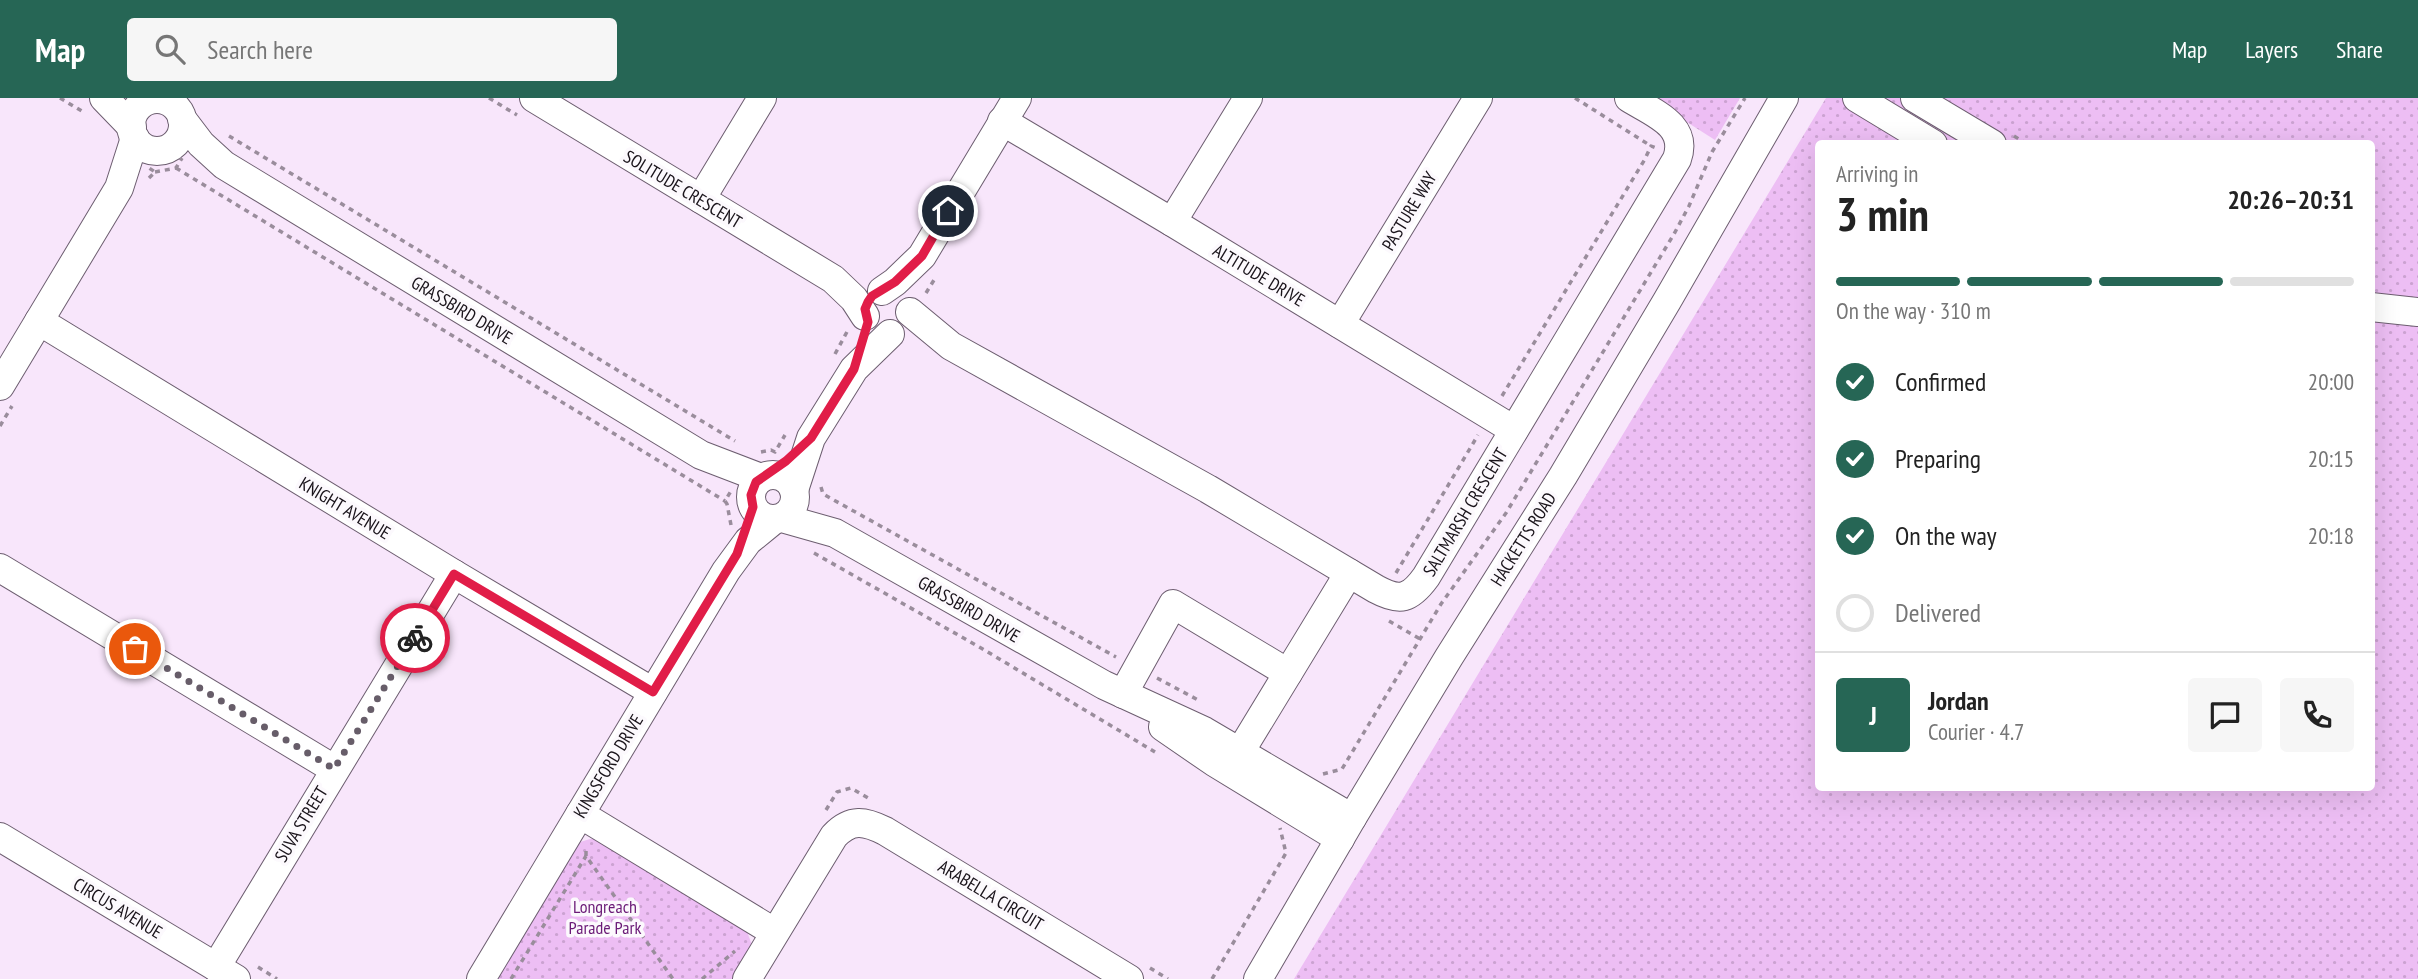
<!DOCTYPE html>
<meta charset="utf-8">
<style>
:root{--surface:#fff;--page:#f6f6f6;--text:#222;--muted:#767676;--line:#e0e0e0;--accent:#266655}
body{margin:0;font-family:"PT Sans Narrow",sans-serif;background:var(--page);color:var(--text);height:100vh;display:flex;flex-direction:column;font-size:26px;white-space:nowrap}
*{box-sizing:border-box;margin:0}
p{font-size:23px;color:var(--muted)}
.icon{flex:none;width:38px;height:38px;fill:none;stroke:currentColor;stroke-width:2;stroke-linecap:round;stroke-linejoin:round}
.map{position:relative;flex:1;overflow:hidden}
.side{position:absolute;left:1815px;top:42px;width:560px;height:651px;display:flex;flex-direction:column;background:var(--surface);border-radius:7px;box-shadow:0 7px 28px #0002}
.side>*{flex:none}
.pin{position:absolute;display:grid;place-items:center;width:60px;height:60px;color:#fff;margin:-30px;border:4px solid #fff;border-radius:50%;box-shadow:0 2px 7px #0007}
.courier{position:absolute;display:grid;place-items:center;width:70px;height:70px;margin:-35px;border:5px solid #e11d48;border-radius:50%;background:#fff;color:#222;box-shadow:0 2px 9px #0007}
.head em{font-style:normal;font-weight:700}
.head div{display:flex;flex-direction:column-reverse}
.head{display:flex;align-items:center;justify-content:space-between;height:119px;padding:0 21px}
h1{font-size:46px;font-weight:700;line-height:52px}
.bar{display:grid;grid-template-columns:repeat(4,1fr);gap:10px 7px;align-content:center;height:84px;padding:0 21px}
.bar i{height:9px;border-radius:5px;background:var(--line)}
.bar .on{background:var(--accent)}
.bar p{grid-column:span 4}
.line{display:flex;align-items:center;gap:18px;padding:0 21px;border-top:2px solid var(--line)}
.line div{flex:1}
.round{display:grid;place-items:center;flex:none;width:74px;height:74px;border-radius:7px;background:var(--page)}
ol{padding:0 21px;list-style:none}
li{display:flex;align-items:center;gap:21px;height:77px}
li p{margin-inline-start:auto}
li .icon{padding:7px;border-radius:50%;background:var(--accent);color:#fff;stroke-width:4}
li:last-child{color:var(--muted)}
li i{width:38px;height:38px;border:4px solid var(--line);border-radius:50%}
header{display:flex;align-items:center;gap:42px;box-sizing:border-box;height:98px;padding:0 35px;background:var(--accent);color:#fff}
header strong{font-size:33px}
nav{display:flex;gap:38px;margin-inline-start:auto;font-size:24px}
.search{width:490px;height:63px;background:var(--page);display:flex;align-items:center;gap:18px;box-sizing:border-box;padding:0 24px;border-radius:7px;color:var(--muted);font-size:26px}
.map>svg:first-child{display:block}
</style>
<header>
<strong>Map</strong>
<div class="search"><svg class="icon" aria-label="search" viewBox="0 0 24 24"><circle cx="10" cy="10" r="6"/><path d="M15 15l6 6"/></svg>Search here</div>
<nav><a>Map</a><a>Layers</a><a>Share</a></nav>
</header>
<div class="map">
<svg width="2418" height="881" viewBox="0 0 2418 881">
<defs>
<pattern id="grass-dots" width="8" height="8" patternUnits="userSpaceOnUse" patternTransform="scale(1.75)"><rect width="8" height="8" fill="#edbef4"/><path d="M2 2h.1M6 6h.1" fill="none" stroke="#cba2d1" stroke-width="1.8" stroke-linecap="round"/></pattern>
</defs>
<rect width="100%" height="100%" fill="#f8e6fb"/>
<g fill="url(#grass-dots)" fill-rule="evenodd">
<path d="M1649,0h91l-25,42z"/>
<path d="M1826,0h592v881h-1124zM1818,46h553v644h-553z"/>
<path d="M590,741h7l149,90 6,16 -16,34h-243l84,-136z"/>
</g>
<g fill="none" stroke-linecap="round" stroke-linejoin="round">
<g stroke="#6d5e70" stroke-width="30">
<g id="minor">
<path d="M104,0l28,29"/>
<path d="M534,0l299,181 21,20 11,17"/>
<path d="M1857,0l76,46"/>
<path d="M1915,0l77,46"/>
<circle cx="157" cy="27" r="26"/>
<path d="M182,21l19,25 23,21 477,290 60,23"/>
<path d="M1002,23l170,101 342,208"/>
<path d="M701,101l61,-101"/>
<path d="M1172,124l76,-124"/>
<path d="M882,193l13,-9 27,-26 95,-158"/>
<path d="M2371,209l47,5"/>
<path d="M910,214l41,34 257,143 168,100c24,13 34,10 50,-12l251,-418c12,-34 -24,-46 -48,-61"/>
<path d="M39,223l415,253 199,118"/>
<path d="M1340,226l138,-226"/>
<path d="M0,288l119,-198 16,-50"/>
<circle cx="773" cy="399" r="22"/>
<path d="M794,392l17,-52 43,-69 36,-35"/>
<path d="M782,420l53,15 269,152 100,46 148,87"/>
<path d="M0,470l334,201"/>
<path d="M1123,596l50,-90 115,69"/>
<path d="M1163,629l51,35 126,77"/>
<path d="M1240,654l109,-179"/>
<path d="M580,716l194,118"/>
<path d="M0,739l236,142"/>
<path d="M216,869l238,-393"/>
<path d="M481,881l245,-408 22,-30 27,-22"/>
<path d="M747,881l87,-143c17,-18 31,-15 51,-5l244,148"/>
<path d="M1258,881l94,-161 97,-161 114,-181 104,-175 117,-203"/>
</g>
</g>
<g stroke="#9a8d9c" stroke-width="3.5" stroke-dasharray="5 5" stroke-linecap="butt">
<path d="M60,0l25,15"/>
<path d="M489,0l28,17"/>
<path d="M1575,0l76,48"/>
<path d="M229,38l506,305"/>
<path d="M2014,38l13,8"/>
<path d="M176,70l549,333"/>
<path d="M155,74l21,-4 6,-10"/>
<path d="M149,80l6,-6 -6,-4"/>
<path d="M926,195l8,-13"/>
<path d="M835,256l13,-24"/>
<path d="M1502,298l143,-237 6,-13 5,2"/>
<path d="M0,328l12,-20"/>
<path d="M761,354l10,-2 4,2 10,-17"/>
<path d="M821,389l2,7 293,163"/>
<path d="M731,427l-4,-21 -2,-3 6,-10"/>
<path d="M814,455l167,95 174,104"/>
<path d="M1396,475l82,-138"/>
<path d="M1389,523l31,18"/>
<path d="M1157,580l43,23"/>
<path d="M1323,676l19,-5 99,-165 65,-91 168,-279 15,-28 23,-54 33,-54"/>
<path d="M826,712l11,-18 14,-4 19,11"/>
<path d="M586,753v5l87,123"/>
<path d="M258,869l19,12"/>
<path d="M1150,870l18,11"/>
<path d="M511,881l75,-123"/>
<path d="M702,881l33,-28"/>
<path d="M1212,881l74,-126 -6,-25"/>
</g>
<use href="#minor" stroke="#fff" stroke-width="28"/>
</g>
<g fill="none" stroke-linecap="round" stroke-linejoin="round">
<path stroke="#675d69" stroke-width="7" stroke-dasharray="0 12.6" d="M135,551l199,120 81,-131"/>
<path stroke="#e11d48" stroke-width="9" d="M415,540l39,-64 199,118 84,-138 16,-47 -2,-12 5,-13 30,-21 25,-23 43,-69 14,-47 -3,-13 3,-7 4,-6 23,-14 27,-26 26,-45"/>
</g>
<g text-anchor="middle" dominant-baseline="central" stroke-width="7" stroke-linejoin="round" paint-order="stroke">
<g font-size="18" fill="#19131a" stroke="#fcf9fd">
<text transform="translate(683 91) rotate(31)">SOLITUDE CRESCENT</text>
<text transform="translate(1409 113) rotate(-59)">PASTURE WAY</text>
<text transform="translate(1259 177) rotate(31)">ALTITUDE DRIVE</text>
<text transform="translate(462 212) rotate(31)">GRASSBIRD DRIVE</text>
<text transform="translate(345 410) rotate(31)">KNIGHT AVENUE</text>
<text transform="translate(1465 414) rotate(-59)">SALTMARSH CRESCENT</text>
<text transform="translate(1523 441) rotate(-58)">HACKETTS ROAD</text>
<text transform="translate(969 511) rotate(30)">GRASSBIRD DRIVE</text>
<text transform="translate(608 668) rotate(-59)">KINGSFORD DRIVE</text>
<text transform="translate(301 726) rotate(-59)">SUVA STREET</text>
<text transform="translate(991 797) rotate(31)">ARABELLA CIRCUIT</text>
<text transform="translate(118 810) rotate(31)">CIRCUS AVENUE</text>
</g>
<g font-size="18" fill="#6b1b77" stroke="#fcf9fd">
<text x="605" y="808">Longreach<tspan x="605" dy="21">Parade Park</tspan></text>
</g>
</g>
</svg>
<div class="pin" style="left:135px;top:551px;background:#ea580c"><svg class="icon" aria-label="bag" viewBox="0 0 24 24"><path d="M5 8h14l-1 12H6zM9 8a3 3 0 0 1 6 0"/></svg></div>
<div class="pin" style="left:948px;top:113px;background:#1f2937"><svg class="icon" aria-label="home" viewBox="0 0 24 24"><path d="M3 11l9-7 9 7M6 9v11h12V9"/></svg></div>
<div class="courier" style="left:415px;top:540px"><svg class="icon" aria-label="bike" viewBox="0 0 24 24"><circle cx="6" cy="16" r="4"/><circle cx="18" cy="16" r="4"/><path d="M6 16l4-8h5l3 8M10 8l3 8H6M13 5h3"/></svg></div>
<section class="side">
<div class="head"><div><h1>3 min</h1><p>Arriving in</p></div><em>20:26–20:31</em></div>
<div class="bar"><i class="on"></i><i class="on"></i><i class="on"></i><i></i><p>On the way · 310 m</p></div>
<ol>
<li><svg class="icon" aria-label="check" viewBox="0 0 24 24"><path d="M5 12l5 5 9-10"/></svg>Confirmed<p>20:00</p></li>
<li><svg class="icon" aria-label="check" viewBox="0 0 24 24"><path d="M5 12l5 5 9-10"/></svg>Preparing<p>20:15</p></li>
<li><svg class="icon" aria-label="check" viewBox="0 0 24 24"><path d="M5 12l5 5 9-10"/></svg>On the way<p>20:18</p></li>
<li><i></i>Delivered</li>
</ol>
<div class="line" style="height:126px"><b class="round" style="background:var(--accent);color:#fff">J</b><div><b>Jordan</b><p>Courier · 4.7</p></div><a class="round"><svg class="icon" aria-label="chat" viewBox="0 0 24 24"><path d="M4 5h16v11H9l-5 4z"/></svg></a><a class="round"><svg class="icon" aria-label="phone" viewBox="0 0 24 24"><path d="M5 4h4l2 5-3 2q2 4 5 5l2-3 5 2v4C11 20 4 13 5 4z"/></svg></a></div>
</section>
</div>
